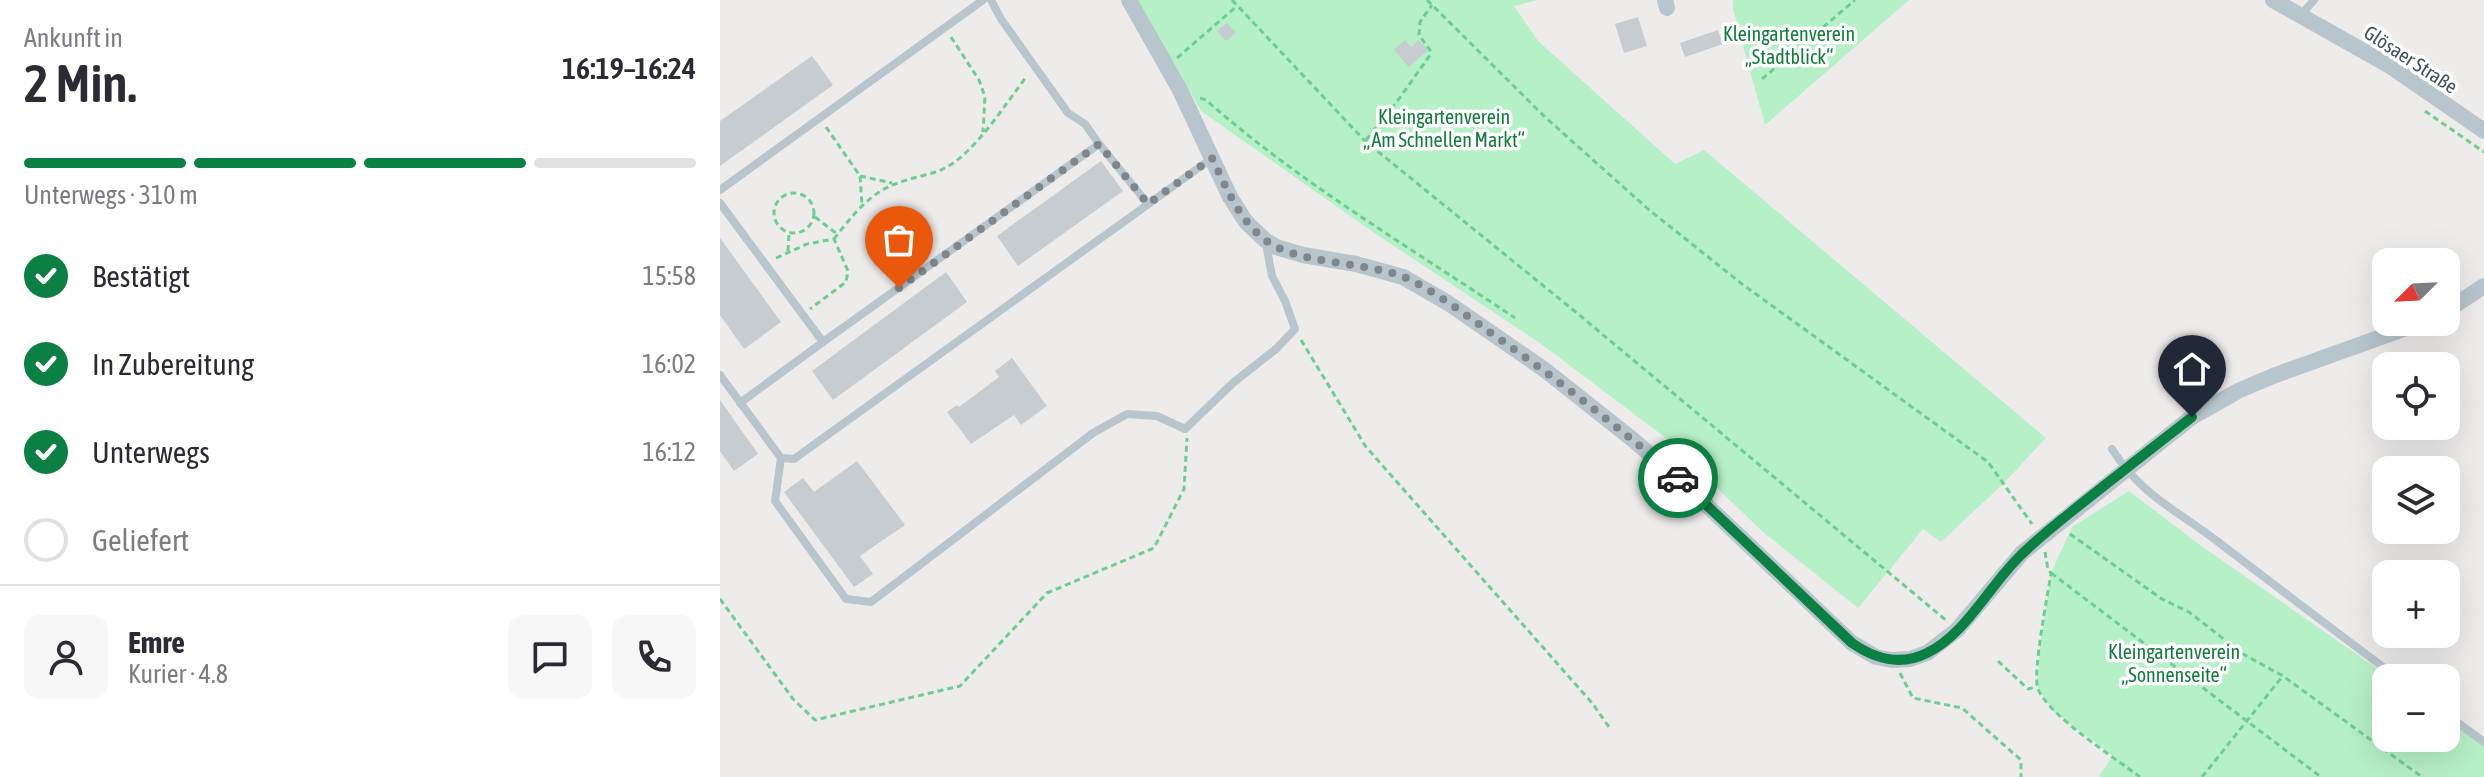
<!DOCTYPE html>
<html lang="de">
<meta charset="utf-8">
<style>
:root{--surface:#fff;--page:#f7f7f7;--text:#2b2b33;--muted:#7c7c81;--line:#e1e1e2;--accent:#0b8043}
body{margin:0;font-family:"Asap Condensed",sans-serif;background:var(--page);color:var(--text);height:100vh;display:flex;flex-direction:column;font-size:30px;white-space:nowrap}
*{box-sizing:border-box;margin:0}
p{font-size:26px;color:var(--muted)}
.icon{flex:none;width:44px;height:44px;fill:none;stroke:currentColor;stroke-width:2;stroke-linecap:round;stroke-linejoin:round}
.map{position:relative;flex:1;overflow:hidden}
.side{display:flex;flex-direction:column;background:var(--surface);width:720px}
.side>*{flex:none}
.needle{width:52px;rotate:246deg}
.tools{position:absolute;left:1652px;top:248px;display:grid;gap:16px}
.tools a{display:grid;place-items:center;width:88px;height:88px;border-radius:16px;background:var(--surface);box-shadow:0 8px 32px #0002;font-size:40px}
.pin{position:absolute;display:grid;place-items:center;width:68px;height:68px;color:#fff;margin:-82px -34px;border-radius:50% 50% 50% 0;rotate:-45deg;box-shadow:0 0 8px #0007}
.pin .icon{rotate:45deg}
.courier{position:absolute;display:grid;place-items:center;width:80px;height:80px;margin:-40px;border:6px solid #0b8043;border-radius:50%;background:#fff;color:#222;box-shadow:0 2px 10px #0007}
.head em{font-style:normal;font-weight:600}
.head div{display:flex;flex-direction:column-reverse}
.head{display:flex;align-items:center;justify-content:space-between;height:136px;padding:0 24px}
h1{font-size:52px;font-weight:600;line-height:60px}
.bar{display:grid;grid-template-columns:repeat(4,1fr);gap:12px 8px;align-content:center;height:96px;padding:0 24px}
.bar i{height:10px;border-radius:6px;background:var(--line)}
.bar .selected{background:var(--accent)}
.bar p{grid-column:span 4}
.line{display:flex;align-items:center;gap:20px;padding:0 24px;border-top:2px solid var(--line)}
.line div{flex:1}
.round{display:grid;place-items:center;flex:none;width:84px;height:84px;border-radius:16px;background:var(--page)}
ol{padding:0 24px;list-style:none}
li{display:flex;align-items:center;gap:24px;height:88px}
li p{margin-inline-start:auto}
li .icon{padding:8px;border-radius:50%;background:var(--accent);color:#fff;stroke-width:4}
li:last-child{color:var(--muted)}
li i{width:44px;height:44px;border:4px solid var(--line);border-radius:50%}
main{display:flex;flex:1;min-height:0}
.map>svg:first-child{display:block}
</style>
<main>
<section class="side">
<div class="head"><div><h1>2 Min.</h1><p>Ankunft in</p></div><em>16:19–16:24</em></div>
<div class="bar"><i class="selected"></i><i class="selected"></i><i class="selected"></i><i></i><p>Unterwegs · 310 m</p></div>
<ol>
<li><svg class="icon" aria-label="check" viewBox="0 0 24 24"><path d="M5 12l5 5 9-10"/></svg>Bestätigt<p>15:58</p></li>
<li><svg class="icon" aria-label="check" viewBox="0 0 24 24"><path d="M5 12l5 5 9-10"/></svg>In Zubereitung<p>16:02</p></li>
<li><svg class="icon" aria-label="check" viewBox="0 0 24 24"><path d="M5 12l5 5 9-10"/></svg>Unterwegs<p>16:12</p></li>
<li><i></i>Geliefert</li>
</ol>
<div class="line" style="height:144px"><a class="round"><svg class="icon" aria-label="person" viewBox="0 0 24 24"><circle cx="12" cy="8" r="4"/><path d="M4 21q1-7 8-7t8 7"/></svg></a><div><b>Emre</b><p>Kurier · 4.8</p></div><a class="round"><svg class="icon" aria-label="chat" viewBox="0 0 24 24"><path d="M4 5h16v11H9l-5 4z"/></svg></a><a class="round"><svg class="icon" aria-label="phone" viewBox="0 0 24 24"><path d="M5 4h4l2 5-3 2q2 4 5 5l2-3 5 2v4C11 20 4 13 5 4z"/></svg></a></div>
</section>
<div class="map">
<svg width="1764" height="777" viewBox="0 0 1764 777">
<rect width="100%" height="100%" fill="#eeebeb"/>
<g fill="#b6f0c6">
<path d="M418,0h400l-24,6 24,35 137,123 29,-14 342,288 -42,45 -63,59 -18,-13 -65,79 -95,-76 -101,-97 -122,-92 -170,-113 -169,-119z"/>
<path d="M1013,0h176l-144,125 -32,-116z"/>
<path d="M1409,491l71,54 191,133h-5v60h60v-22l38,27v34h-386l15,-21 -60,-45 -16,-25 3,-40 11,-73 21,-46z"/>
</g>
<g fill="#c7ccd1">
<path d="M918,17l9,29 -23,7 -9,-29z"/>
<path d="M507,23l9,10 -10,8 -9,-10z"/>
<path d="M998,30l5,14 -38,13 -5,-14z"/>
<path d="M685,40l6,7 8,-7 9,10 -19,17 -15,-17z"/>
<path d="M92,56l21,29 -113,81v-45z"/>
<path d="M381,161l22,30 -105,75 -21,-30z"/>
<path d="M0,238l61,84 -37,27 -24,-34z"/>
<path d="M226,272l21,30 -134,98 -21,-29z"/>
<path d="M292,358l35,48 -26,19 -7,-10 -43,29 -24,-32 10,-7 2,2 40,-30 -4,-6z"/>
<path d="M0,400l38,54 -24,17 -14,-20z"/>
<path d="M137,461l48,64 -45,31 13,18 -19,13 -70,-95 19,-14 11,14z"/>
</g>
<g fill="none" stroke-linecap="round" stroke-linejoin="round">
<g stroke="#6dce94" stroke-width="3" stroke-dasharray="6 4" stroke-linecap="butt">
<path d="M512,0l133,141 207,168 375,312"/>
<path d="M707,0l118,117 103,92 94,75 246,178 44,62"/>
<path d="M231,37l28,43 6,17 -2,35"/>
<path d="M457,58l60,-52"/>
<path d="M1042,79l93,-79"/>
<path d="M480,98l6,2c94,83 205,148 309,218"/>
<path d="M1705,111l59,41"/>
<path d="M106,127l34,49 2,29"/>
<path d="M646,140l33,-41 31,-44v-5l-11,-15 1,-13 12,-17"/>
<path d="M140,176l32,7"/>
<circle cx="74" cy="213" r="20"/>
<path d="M95,217l22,17"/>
<path d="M114,239c17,-22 36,-47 64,-56 15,-6 33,-8 47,-15 30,-15 61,-65 82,-92"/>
<path d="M68,251l1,-18"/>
<path d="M56,258l31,-14 27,-5 14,32 -2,11 -36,27"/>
<path d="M581,340l65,107 227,257 18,26"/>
<path d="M1350,534l92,65 27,13 54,42 40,22 139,101"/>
<path d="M1325,552l3,18 3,3c-3,21 -19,100 -13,116 11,27 77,69 102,88"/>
<path d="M1331,573l270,204"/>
<path d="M0,599l73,100 22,21 145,-34 87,-93 107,-45 30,-59 3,-51"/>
<path d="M1278,661l30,28 7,-2"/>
<path d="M1180,673l13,25 49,10 59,52v17"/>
<path d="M1482,777l80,-100"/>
</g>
<g stroke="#b8c5cc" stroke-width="8">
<path d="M1581,15l13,-15"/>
<path d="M379,144l49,60"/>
<path d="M0,190l263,-190"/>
<path d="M0,203l103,139 276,-198 -14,-20 -17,-11 -67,-94 -10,-19"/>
<path d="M0,375l61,83 -6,43 71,98 25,3 222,-169 34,-19 30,2 28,13 49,-47 42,-33 19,-20 -10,-28 -13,-25 -6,-32"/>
<path d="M20,403l83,-61"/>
<path d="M1392,449c28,45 64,61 105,92 60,46 120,92 181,137"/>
<path d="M61,458l13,1 417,-300"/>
<path d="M1726,714l38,28"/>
</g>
<g stroke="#b8c5cc" stroke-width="16">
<path d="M409,0l51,90 50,107 16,25 19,18 11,7 27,8 53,9 47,13 45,26 97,67 87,69 47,40 173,164 24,14 16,3 18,-1 17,-6 30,-23 65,-77 170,-136 46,-26 35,-15 150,-54"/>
<path d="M945,0l2,8"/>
<path d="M1553,0l117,66 94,65"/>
<path d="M1726,311l38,-25"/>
</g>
</g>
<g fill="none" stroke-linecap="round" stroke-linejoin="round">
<path stroke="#7f878c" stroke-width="8" stroke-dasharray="0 14.4" d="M179,288l200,-144 49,60 64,-46c14,29 26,60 52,81 32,26 100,22 140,38 31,14 59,36 87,56 65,45 126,93 187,145"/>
<path stroke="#0b8043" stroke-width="10" d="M958,478l174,165c23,16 49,23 75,10 38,-18 63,-68 93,-97 16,-16 34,-30 51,-44 40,-32 80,-63 121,-95"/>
</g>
<g text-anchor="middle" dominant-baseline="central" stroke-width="7" stroke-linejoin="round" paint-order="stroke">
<g font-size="20" fill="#127c3c" stroke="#fff">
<text x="1069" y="33">Kleingartenverein<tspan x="1069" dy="23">„Stadtblick“</tspan></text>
<text x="724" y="116">Kleingartenverein<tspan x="724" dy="23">„Am Schnellen Markt“</tspan></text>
<text x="1454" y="651">Kleingartenverein<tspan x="1454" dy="23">„Sonnenseite“</tspan></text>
</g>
<g font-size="20" fill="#435159" stroke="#fff">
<text transform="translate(1691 59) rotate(33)">Glösaer Straße</text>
</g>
</g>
</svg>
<div class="tools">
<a><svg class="needle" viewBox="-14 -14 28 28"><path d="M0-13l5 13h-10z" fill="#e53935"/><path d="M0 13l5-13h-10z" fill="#7c7c81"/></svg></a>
<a><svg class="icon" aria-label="locate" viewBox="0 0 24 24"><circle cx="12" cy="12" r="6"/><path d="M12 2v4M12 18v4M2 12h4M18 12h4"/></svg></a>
<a><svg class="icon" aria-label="layers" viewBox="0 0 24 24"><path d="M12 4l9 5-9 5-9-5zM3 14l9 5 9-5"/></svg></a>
<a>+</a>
<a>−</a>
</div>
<div class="pin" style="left:179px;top:288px;background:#ea580c"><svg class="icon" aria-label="bag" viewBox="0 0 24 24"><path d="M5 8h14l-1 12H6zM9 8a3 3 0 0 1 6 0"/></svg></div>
<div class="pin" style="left:1472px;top:417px;background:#1f2937"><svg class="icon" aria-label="home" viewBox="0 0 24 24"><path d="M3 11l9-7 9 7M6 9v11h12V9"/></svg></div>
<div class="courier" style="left:958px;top:478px"><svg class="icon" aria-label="car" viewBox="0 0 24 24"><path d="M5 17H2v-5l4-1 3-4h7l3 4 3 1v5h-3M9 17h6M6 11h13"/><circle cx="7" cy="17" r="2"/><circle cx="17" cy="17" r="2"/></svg></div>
</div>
</main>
